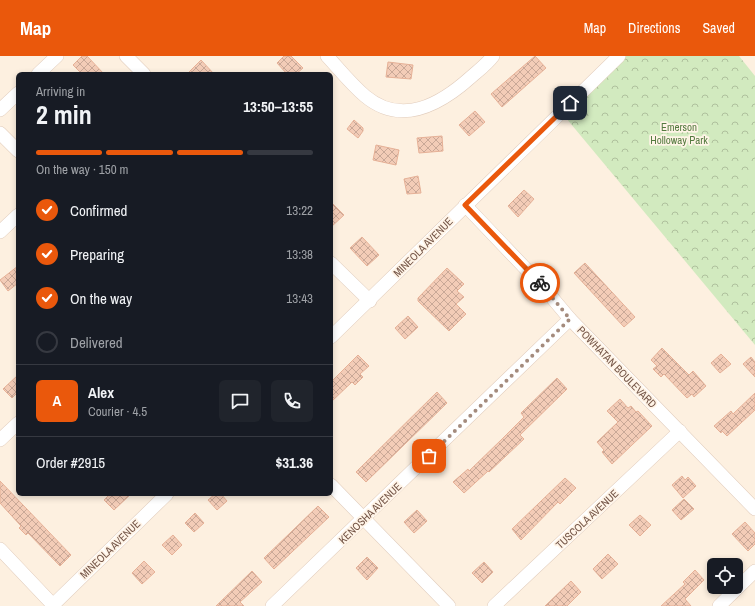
<!DOCTYPE html>
<meta charset="utf-8">
<style>
:root{--surface:#171b24;--page:#20242c;--text:#f1f3f6;--muted:#9ea1a6;--line:#363941;--accent:#ea580c}
body{margin:0;font-family:"Archivo Narrow",sans-serif;background:var(--page);color:var(--text);height:100vh;display:flex;flex-direction:column;font-size:15px;white-space:nowrap}
*{box-sizing:border-box;margin:0}
p{font-size:13px;color:var(--muted)}
.icon{flex:none;width:22px;height:22px;fill:none;stroke:currentColor;stroke-width:2;stroke-linecap:round;stroke-linejoin:round}
.map{position:relative;flex:1;overflow:hidden}
.details{position:absolute;left:16px;top:16px;width:317px;height:424px;display:flex;flex-direction:column;background:var(--surface);border-radius:6px;box-shadow:0 2px 6px #0003}
.details>*{flex:none}
.controls{position:absolute;left:707px;top:502px;display:grid;gap:8px}
.controls a{display:grid;place-items:center;width:36px;height:36px;border-radius:6px;background:var(--surface);box-shadow:0 2px 6px #0003;font-size:20px}
.pin{position:absolute;display:grid;place-items:center;width:34px;height:34px;color:#fff;margin:-17px;border-radius:8px;box-shadow:0 2px 6px #0006}
.courier{position:absolute;display:grid;place-items:center;width:40px;height:40px;margin:-20px;border:3px solid #ea580c;border-radius:50%;background:#fff;color:#222;box-shadow:0 1px 5px #0007}
.headline em{font-style:normal;font-weight:700}
.headline div{display:flex;flex-direction:column-reverse}
.headline{display:flex;align-items:center;justify-content:space-between;height:68px;padding:0 20px}
h1{font-size:26px;font-weight:700;line-height:30px}
.bar{display:grid;grid-template-columns:repeat(4,1fr);gap:6px 4px;align-content:center;height:48px;padding:0 20px}
.bar i{height:5px;border-radius:3px;background:var(--line)}
.bar .active{background:var(--accent)}
.bar p{grid-column:span 4}
.line{display:flex;align-items:center;gap:10px;padding:0 20px;border-top:1px solid var(--line)}
.line div{flex:1}
.round{display:grid;place-items:center;flex:none;width:42px;height:42px;border-radius:6px;background:var(--page)}
ol{padding:0 20px;list-style:none}
li{display:flex;align-items:center;gap:12px;height:44px}
li p{margin-inline-start:auto}
li .icon{padding:4px;border-radius:50%;background:var(--accent);color:#fff;stroke-width:4}
li:last-child{color:var(--muted)}
li i{width:22px;height:22px;border:2px solid var(--line);border-radius:50%}
header{display:flex;align-items:center;gap:24px;box-sizing:border-box;height:56px;padding:0 20px;background:var(--accent);color:#fff}
header strong{font-size:19px}
nav{display:flex;gap:22px;margin-inline-start:auto;font-size:14px}
.map>svg:first-child{display:block}
</style>
<header>
<strong>Map</strong>
<nav><a>Map</a><a>Directions</a><a>Saved</a></nav>
</header>
<div class="map">
<svg width="755" height="550" viewBox="0 0 755 550">
<defs>
<pattern id="forest-crowns" width="20" height="18" patternUnits="userSpaceOnUse"><rect width="20" height="18" fill="#d2eabf"/><path d="M2 6a3 3 0 1 1 6 0M12 15a3 3 0 1 1 6 0" fill="none" stroke="#afc09d"/></pattern>
<pattern id="building-cross-hatch" width="8" height="8" patternUnits="userSpaceOnUse"><rect width="8" height="8" fill="#f3ccb7"/><path d="M0 0l8 8M0 8l8-8" fill="none" stroke="#c9a897"/></pattern>
</defs>
<rect width="100%" height="100%" fill="#fdf0e0"/>
<path fill="url(#forest-crowns)" d="M624,0h115l16,20v269l-194,-233z"/>
<path fill="#d2eabf" d="M755,103v44c-11,-15 -10,-29 0,-44z"/>
<g fill="url(#building-cross-hatch)" stroke="#e6b197">
<path d="M82,0h5l17,18h-22l-9,-9z"/>
<path d="M284,0h7l12,12 -7,6h-9l-10,-11z"/>
<path d="M535,0l11,12 -44,39 -11,-13z"/>
<path d="M201,4l13,14h-27z"/>
<path d="M388,6l25,3 -2,14 -25,-2z"/>
<path d="M475,55l10,11 -16,14 -10,-11z"/>
<path d="M354,64l9,8v3l-5,7 -11,-9z"/>
<path d="M442,80l1,15 -24,2 -2,-15z"/>
<path d="M376,89l23,5 -3,15 -23,-5z"/>
<path d="M418,120l3,17 -14,1 -3,-15z"/>
<path d="M524,134l10,9 -16,18 -10,-11z"/>
<path d="M331,146l13,13 -13,12z"/>
<path d="M362,181l17,18 -12,11 -17,-18z"/>
<path d="M585,207l50,54 -11,10 -50,-54z"/>
<path d="M18,210v17l-10,8 -8,-11z"/>
<path d="M447,212l17,16 -7,7 7,6 -8,7 10,10 -17,17 -31,-30v-3z"/>
<path d="M408,260l10,11 -13,12 -10,-11z"/>
<path d="M662,292l27,27 4,-4 13,15 -12,11 -2,-3 -5,4 -23,-24 -3,3 -8,-8 4,-3 -6,-6z"/>
<path d="M721,298l10,10 -11,9 -9,-10z"/>
<path d="M358,299l11,11 -9,8 3,3 -8,8 -3,-3 -21,20v-20z"/>
<path d="M751,301l4,5v15l-12,-13z"/>
<path d="M18,319v17l-6,6 -9,-9z"/>
<path d="M557,322l10,11 -47,46 4,4 -35,33 -1,-1 -24,22 -11,-11 15,-13 1,2 33,-32 22,-22 -3,-4z"/>
<path d="M437,336l10,11 -81,79 -10,-10z"/>
<path d="M755,337v17l-28,26 -5,-5 -1,2 -7,-7 17,-15 2,3z"/>
<path d="M620,343l8,9 3,-2 5,6 2,-1 14,15 -40,38 -10,-12 2,-2 -7,-8 21,-20 -11,-11z"/>
<path d="M682,420l3,4 3,-3 8,9 -13,12 -11,-13z"/>
<path d="M565,422l11,10 -16,16 -2,-2 -37,38 -9,-11z"/>
<path d="M0,425l71,74 -11,11 -32,-33 -2,2 -7,-7 2,-2 -21,-23z"/>
<path d="M110,438h21l-17,16 -10,-10z"/>
<path d="M215,438h6l6,7 -10,9 -9,-10z"/>
<path d="M684,443l10,10 -13,11 -9,-10z"/>
<path d="M318,450l11,11 -55,52 -10,-11z"/>
<path d="M417,454l10,11 -13,12 -10,-11z"/>
<path d="M195,457l9,10 -10,9 -9,-9z"/>
<path d="M640,459l11,10 -11,11 -11,-11z"/>
<path d="M745,466l10,11v11l-7,7 -16,-17z"/>
<path d="M173,479l9,10 -10,10 -10,-10z"/>
<path d="M608,498l10,10 -16,15 -9,-10z"/>
<path d="M367,501l11,11 -11,12 -11,-12z"/>
<path d="M144,505l11,11 -13,12 -10,-11z"/>
<path d="M484,506l9,10 -11,11 -10,-10z"/>
<path d="M695,514l9,10 -19,19 6,7h-30l24,-22 -2,-2z"/>
<path d="M252,515l10,11 -22,20 4,4h-28z"/>
<path d="M571,525l10,11 -14,14h-22z"/>
</g>
<g fill="none" stroke-linecap="round" stroke-linejoin="round">
<g stroke="#e1ccbc" stroke-width="14">
<g id="street">
<path d="M126,0l18,18"/>
<path d="M327,0c12,13 24,28 38,40 37,31 76,8 106,-19 8,-7 16,-13 22,-21"/>
<path d="M38,18l19,-18"/>
<path d="M0,54l18,-17"/>
<path d="M0,77l18,18"/>
<path d="M465,149l79,83 26,31 185,190"/>
<path d="M0,176l18,-17"/>
<path d="M331,207l39,38"/>
<path d="M331,281l288,-281"/>
<path d="M0,384l18,-17"/>
<path d="M331,429l118,121"/>
<path d="M0,493l54,57"/>
<path d="M53,549l114,-111"/>
<path d="M272,550l298,-287"/>
<path d="M494,550l186,-175"/>
<path d="M719,550l36,-35"/>
</g>
</g>
<use href="#street" stroke="#fff" stroke-width="13"/>
</g>
<g fill="none" stroke-linecap="round" stroke-linejoin="round">
<path stroke="#a48b7d" stroke-width="4" stroke-dasharray="0 7.2" d="M429,400l141,-137 -30,-36"/>
<path stroke="#ea580c" stroke-width="5" d="M540,227l-75,-78 105,-102"/>
</g>
<g text-anchor="middle" dominant-baseline="central" stroke-width="3.5" stroke-linejoin="round" paint-order="stroke">
<g font-size="11" fill="#547a3f" stroke="#fff4e7">
<text x="679" y="71">Emerson<tspan x="679" dy="13">Holloway Park</tspan></text>
</g>
<g font-size="11" fill="#745547" stroke="#fff4e7">
<text transform="translate(423 191) rotate(-45)">MINEOLA AVENUE</text>
<text transform="translate(617 311) rotate(46)">POWHATAN BOULEVARD</text>
<text transform="translate(370 457) rotate(-44)">KENOSHA AVENUE</text>
<text transform="translate(587 463) rotate(-43)">TUSCOLA AVENUE</text>
<text transform="translate(110 493) rotate(-44)">MINEOLA AVENUE</text>
</g>
</g>
</svg>
<div class="controls">
<a><svg class="icon" aria-label="locate" viewBox="0 0 24 24"><circle cx="12" cy="12" r="6"/><path d="M12 2v4M12 18v4M2 12h4M18 12h4"/></svg></a>
</div>
<div class="pin" style="left:429px;top:400px;background:#ea580c"><svg class="icon" aria-label="bag" viewBox="0 0 24 24"><path d="M5 8h14l-1 12H6zM9 8a3 3 0 0 1 6 0"/></svg></div>
<div class="pin" style="left:570px;top:47px;background:#1f2937"><svg class="icon" aria-label="home" viewBox="0 0 24 24"><path d="M3 11l9-7 9 7M6 9v11h12V9"/></svg></div>
<div class="courier" style="left:540px;top:227px"><svg class="icon" aria-label="bike" viewBox="0 0 24 24"><circle cx="6" cy="16" r="4"/><circle cx="18" cy="16" r="4"/><path d="M6 16l4-8h5l3 8M10 8l3 8H6M13 5h3"/></svg></div>
<section class="details">
<div class="headline"><div><h1>2 min</h1><p>Arriving in</p></div><em>13:50–13:55</em></div>
<div class="bar"><i class="active"></i><i class="active"></i><i class="active"></i><i></i><p>On the way · 150 m</p></div>
<ol>
<li><svg class="icon" aria-label="check" viewBox="0 0 24 24"><path d="M5 12l5 5 9-10"/></svg>Confirmed<p>13:22</p></li>
<li><svg class="icon" aria-label="check" viewBox="0 0 24 24"><path d="M5 12l5 5 9-10"/></svg>Preparing<p>13:38</p></li>
<li><svg class="icon" aria-label="check" viewBox="0 0 24 24"><path d="M5 12l5 5 9-10"/></svg>On the way<p>13:43</p></li>
<li><i></i>Delivered</li>
</ol>
<div class="line" style="height:72px"><b class="round" style="background:var(--accent);color:#fff">A</b><div><b>Alex</b><p>Courier · 4.5</p></div><a class="round"><svg class="icon" aria-label="chat" viewBox="0 0 24 24"><path d="M4 5h16v11H9l-5 4z"/></svg></a><a class="round"><svg class="icon" aria-label="phone" viewBox="0 0 24 24"><path d="M5 4h4l2 5-3 2q2 4 5 5l2-3 5 2v4C11 20 4 13 5 4z"/></svg></a></div>
<div class="line" style="height:52px"><div>Order #2915</div><b>$31.36</b></div>
</section>
</div>
